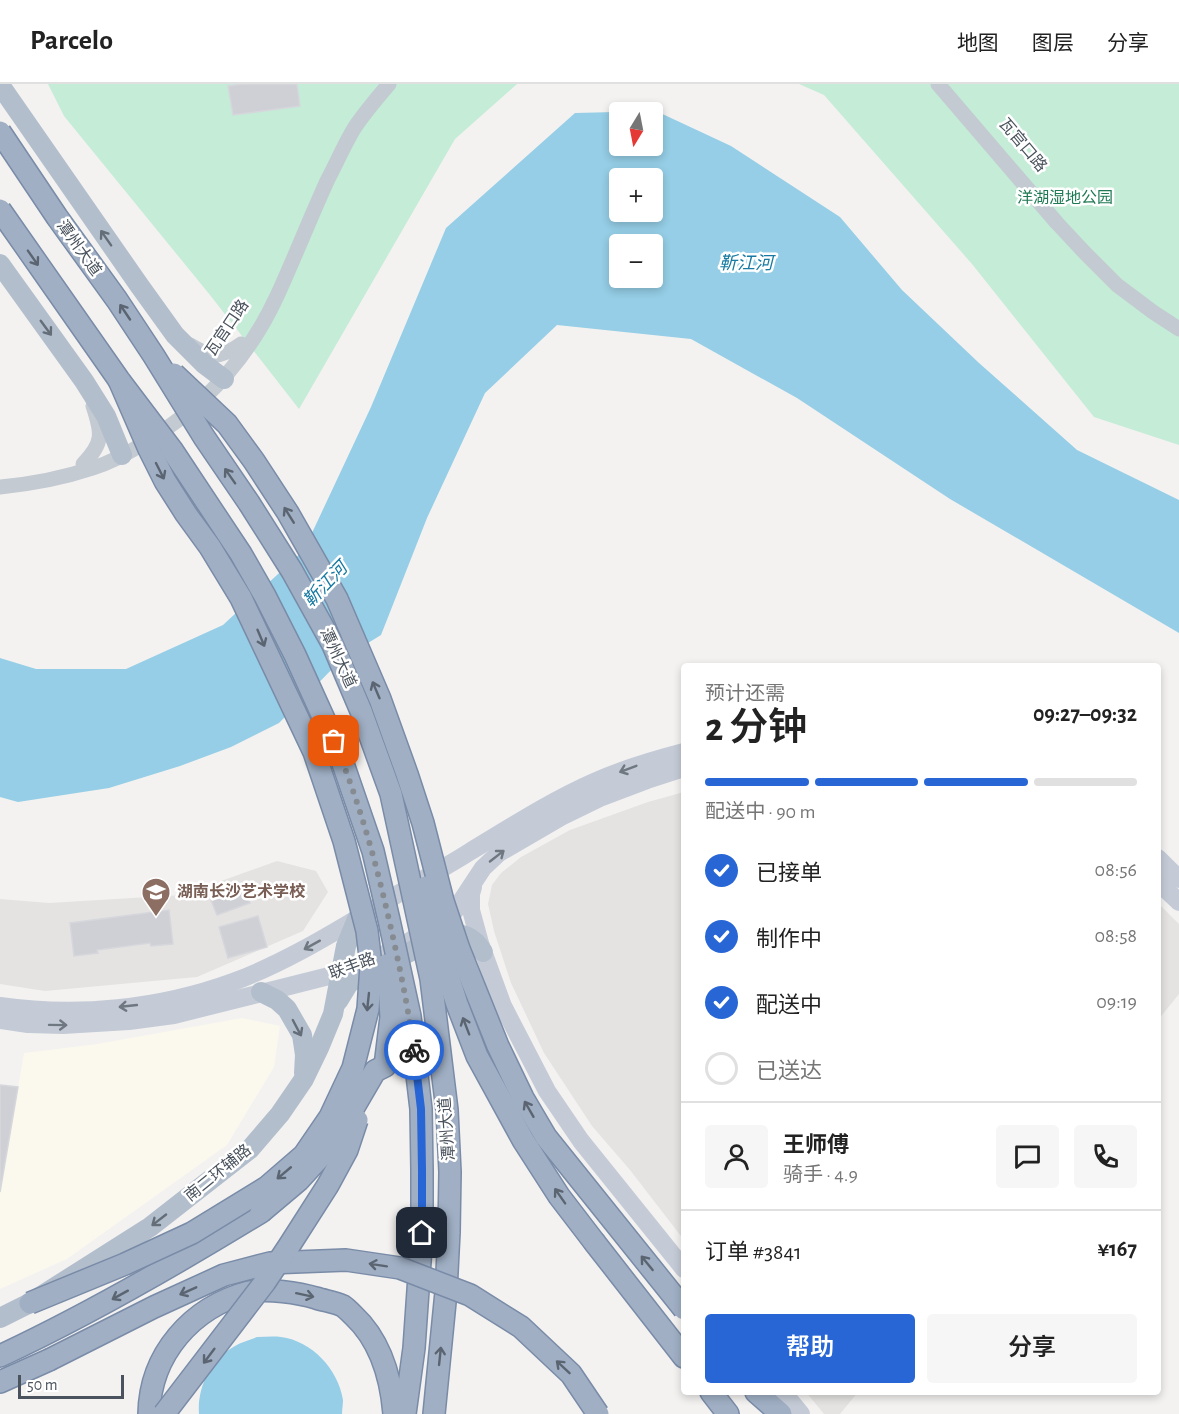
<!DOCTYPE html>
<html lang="zh">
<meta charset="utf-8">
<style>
:root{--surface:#fff;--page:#f6f6f6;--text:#222;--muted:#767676;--line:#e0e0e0;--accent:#2866d6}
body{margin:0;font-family:"Alegreya Sans","Noto Sans SC",sans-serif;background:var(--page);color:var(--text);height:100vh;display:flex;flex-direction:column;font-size:22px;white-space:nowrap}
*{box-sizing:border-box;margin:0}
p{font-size:20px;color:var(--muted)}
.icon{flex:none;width:33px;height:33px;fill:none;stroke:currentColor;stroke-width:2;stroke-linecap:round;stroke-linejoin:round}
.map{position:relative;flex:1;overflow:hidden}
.sheet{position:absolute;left:681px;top:579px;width:480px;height:732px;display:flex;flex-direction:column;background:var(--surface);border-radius:6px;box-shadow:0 3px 9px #0003}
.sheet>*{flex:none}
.needle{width:39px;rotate:190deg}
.fabs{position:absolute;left:609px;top:18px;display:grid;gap:12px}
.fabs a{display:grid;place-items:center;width:54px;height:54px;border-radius:6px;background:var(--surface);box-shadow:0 3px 9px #0003;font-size:30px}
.scale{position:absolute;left:18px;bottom:15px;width:106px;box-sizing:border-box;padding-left:6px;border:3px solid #4a535d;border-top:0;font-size:16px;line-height:21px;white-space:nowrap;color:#4a535d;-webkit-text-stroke:4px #fff;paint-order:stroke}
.pin{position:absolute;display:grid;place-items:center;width:51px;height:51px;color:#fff;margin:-26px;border-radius:12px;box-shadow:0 3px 9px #0006}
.courier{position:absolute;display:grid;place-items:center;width:60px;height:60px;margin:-30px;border:4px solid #2866d6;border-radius:50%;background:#fff;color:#222;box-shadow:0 2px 8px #0007}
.headline em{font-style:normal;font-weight:600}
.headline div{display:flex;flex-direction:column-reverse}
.headline{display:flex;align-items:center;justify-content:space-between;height:102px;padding:0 24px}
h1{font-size:39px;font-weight:600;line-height:45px}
.bar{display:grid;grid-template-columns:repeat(4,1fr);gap:9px 6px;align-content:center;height:72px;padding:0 24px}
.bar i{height:8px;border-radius:4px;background:var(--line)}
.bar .current{background:var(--accent)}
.bar p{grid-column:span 4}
.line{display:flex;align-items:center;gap:15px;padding:0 24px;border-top:2px solid var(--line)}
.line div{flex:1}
.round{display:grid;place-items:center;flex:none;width:63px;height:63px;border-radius:6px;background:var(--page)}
ol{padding:0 24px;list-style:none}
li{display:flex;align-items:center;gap:18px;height:66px}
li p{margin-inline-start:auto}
li .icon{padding:6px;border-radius:50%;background:var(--accent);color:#fff;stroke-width:4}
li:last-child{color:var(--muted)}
li i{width:33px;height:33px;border:3px solid var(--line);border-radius:50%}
.action{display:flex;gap:12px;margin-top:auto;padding:12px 24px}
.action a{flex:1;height:69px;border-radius:6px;background:var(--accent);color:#fff;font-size:24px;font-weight:600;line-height:69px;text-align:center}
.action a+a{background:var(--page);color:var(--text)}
header{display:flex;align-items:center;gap:36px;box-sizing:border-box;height:84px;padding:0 30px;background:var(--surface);border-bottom:2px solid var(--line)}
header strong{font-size:28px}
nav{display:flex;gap:33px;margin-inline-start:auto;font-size:21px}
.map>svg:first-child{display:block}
</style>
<header>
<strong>Parcelo</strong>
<nav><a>地图</a><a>图层</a><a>分享</a></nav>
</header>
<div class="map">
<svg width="1179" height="1330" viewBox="0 0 1179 1330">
<rect width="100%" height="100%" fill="#f3f2f1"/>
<path fill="#fbf8ed" d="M242,934l38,8 -6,41 -47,78 -160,114 -67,30v-97l24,-139 73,-9z"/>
<g fill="#e4e3e2">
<path d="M684,708v448l-54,-70 -38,-44 -48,-73 -33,-70 -17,-52 -6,-27 4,-19 9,-12 20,-16 49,-27 78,-28z"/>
<path d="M277,777l39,10 12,21 -25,39 -106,46 -152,14 -45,-7v-85l49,4 133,-8z"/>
<path d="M1158,819l21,21v70l-21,26z"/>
<path d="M806,1308h52l-18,22h-16z"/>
</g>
<g fill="#c4ecd7">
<path d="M48,0h469l-62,55 -156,270 -89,-114 -146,-179z"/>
<path d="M799,0h380v361l-85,-28 -122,-153 -148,-169z"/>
</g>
<g fill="#95cee6" fill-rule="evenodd">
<path d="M656,27l75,35 109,71 62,73 77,73 98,87 102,50v133l-229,-134 -153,-101 -106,-59 -134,-14 -72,68 -58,125 -46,117 -39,24 -63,64 -48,24 -51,19 -71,22 -91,14 -18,-5v-139l36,11h90l97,-44 81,-75 67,-143 75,-179 129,-115zM620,28h32v34h-32zM620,94h32v34h-32zM620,160h32v34h-32z"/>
<path d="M257,1253c8,0 16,-1 24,0 31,4 57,32 62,63 0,4 -1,10 -1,14h-143c-2,-27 12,-55 36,-68 6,-4 15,-6 22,-9z"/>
</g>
<g fill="#cfd0d5" stroke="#d6d7dc" stroke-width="1.5">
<path d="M242,0h55l3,22 -67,9 -5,-29z"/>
<path d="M244,804l6,15 -33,12 -6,-15z"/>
<path d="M169,826l4,34 -22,2 -1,-3 -53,7 1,3 -24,3 -4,-33z"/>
<path d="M258,832l9,31 -39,11 -9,-31z"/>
<path d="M0,1001l18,2 -18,105z"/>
</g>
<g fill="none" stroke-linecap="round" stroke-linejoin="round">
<g stroke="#798ba7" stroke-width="24">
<g id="trunk">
<path d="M595,1159l89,114"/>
<path d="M0,1272c90,-42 176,-92 261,-144"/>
<path d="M0,1298l49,-22"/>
<path d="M711,1308l17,22"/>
<path d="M756,1308l25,22"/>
<path d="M149,1330c1,-60 43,-107 100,-122 18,-4 50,1 67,6 9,3 19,4 27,8 3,2 7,6 10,9 28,26 38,62 41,99"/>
<path d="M405,1330l9,-66 8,-115"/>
<path d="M434,1330l12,-122 3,-60"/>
</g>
</g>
<g stroke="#c3cad1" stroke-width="15">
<path d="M938,0l119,139 29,31 31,31 36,27 26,17"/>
<path d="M190,261c21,13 30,14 51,-1"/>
<path d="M83,380c21,-21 19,-31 10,-58"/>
<path d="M0,403c31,-3 63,-9 93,-19 19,-6 37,-16 53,-26 59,-36 102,-83 131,-146 18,-39 33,-78 51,-117 9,-17 17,-36 27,-52 10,-15 22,-29 34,-43"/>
</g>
<g stroke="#c4cbd6" stroke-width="18">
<path d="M1158,774l21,21"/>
<path d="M1158,798l21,20"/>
<path d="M473,803l-2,7v16l9,33 23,63 44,85 34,50 103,128"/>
<path d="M0,922c77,11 159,3 233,-24 54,-20 103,-51 152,-80 28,-18 58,-33 86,-51 40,-24 80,-50 123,-69 29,-13 59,-22 90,-30"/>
<path d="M0,936l28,4 35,1 66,-4 45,-6 167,-42 36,-15 33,-17 32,-20 12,-9 29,-44 16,-15 62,-36 41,-20 45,-17 37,-12"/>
<path d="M783,1308l18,22"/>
</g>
<g stroke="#b3becd" stroke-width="20">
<path d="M0,1l139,200 36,50 29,29 20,15"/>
<path d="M0,180l84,117 22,35 16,39"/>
<path d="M261,908l16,8 10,9 15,26 3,20 -1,18"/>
<path d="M338,917l11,-18 12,-7 83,-41c19,-3 29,1 39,17"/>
<path d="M0,1234l30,-15 120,-76 100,-78 30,-35 24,-35 15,-31 14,-34 13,-68 11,-27"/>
</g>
<use href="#trunk" stroke="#a0afc4" stroke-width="21"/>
<g stroke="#798ba7" stroke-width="24" stroke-linecap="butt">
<g id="trunk-bridge">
<path d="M0,48l57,85 60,83 37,56 50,81 45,66 43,68 41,74 28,66 30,83 40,185 16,131 3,62 -1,60"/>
<path d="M0,126l119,170 53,70 69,104 24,42 30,59 44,97 34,99 16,69 21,96 11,93 1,61v63"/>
<path d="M174,290l53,50 27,37 34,52 49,86 43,100 27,75 16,49 20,78 16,48 39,97 25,52 23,39 138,172"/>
<path d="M426,803l16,70 15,47 20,52 46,84 36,56 36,47"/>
<path d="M261,1128l38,-32 34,-37 42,-72 10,-5 6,-49 -2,-33 -3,-19"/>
<path d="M30,1219l95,-39 67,-31 75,-46 37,-32 26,-38 23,-49 15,-59 3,-44 -4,-34 -23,-90 -30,-89 -73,-154 -31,-51 -24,-33 -21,-33 -16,-32 -30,-69"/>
<path d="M49,1276l105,-53 70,-32 46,-12 76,-3 54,8 70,27 51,32 50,47 27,40"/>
<path d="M164,1330l101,-132 24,-36 39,-61 19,-35 10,-30"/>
</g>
</g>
<use href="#trunk-bridge" stroke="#a0afc4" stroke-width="21"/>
</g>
<defs><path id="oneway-shaft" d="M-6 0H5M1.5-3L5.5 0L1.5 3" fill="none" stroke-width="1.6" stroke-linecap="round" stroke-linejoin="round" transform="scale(1.5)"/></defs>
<g stroke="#646e79">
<use href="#oneway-shaft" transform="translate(106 154) rotate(-125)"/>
<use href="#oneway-shaft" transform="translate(46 244) rotate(54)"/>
<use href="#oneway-shaft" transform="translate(297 944) rotate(62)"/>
<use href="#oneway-shaft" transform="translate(159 1136) rotate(142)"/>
</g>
<g stroke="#5b6572">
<use href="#oneway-shaft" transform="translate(33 174) rotate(55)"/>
<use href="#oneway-shaft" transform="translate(125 228) rotate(-124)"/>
<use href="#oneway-shaft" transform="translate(160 387) rotate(63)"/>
<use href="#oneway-shaft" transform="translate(230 392) rotate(-125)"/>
<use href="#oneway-shaft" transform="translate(289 431) rotate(-122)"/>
<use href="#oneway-shaft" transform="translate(261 554) rotate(67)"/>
<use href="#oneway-shaft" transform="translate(376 606) rotate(-113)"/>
<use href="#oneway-shaft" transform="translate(368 918) rotate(96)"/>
<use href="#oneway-shaft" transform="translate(466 942) rotate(-111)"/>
<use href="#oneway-shaft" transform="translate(529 1025) rotate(-120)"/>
<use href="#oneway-shaft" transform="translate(284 1089) rotate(140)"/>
<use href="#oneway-shaft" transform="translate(560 1112) rotate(-125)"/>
<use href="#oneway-shaft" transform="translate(647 1179) rotate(-129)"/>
<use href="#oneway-shaft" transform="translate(378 1181) rotate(-171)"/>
<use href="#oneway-shaft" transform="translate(188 1207) rotate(156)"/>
<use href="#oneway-shaft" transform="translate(120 1211) rotate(151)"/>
<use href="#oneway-shaft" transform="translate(305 1211) rotate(12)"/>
<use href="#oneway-shaft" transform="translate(209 1272) rotate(127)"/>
<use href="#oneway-shaft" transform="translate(440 1272) rotate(-84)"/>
<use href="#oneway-shaft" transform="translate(563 1283) rotate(-137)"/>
</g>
<g stroke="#6f7781">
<use href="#oneway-shaft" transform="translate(628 685) rotate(159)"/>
<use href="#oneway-shaft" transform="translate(497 772) rotate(-38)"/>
<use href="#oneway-shaft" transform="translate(312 861) rotate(151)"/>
<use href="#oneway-shaft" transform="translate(128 922) rotate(174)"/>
<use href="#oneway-shaft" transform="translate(58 941) rotate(1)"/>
</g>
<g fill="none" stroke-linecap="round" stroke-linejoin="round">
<path stroke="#858b91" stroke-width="6" stroke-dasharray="0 10.8" d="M334,657c27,64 45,132 60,201 8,36 15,72 20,108"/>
<path stroke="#2866d6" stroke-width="8" d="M414,966l7,59 1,61v63"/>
</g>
<defs>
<g id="school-pin" transform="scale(1.5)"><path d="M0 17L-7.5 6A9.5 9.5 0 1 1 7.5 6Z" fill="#8d6e63" stroke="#fff"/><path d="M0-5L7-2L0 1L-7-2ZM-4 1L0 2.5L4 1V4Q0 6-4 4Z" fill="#fff"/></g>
</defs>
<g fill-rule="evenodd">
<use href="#school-pin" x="156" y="808"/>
</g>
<g text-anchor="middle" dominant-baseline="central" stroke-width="5" stroke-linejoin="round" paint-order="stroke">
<g font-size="16" fill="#4a535d" stroke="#fff">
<text transform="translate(1023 61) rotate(50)">瓦官口路</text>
<text transform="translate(79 164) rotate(54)">潭州大道</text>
<text transform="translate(227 244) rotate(-56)">瓦官口路</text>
<text transform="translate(338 574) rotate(65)">潭州大道</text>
<text transform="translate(352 882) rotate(-20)">联丰路</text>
<text transform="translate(447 1045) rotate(-94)">潭州大道</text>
<text transform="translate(218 1089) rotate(-39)">南二环辅路</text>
</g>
<g font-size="16" fill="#1f7a54" stroke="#fff">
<text x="1065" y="114">洋湖湿地公园</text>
</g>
<g font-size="16" font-weight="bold" fill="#785e54" stroke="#fff" text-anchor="start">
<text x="177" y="808">湖南长沙艺术学校</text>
</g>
<g font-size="18" font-style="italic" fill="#187aa2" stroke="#fff">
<text x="746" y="180">靳江河</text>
<text transform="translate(326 501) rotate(-46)">靳江河</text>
</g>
</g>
</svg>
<div class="fabs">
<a><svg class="needle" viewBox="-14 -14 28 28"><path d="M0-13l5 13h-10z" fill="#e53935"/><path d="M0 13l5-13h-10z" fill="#767676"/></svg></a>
<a>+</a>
<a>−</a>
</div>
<div class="scale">50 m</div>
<div class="pin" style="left:334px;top:657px;background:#ea580c"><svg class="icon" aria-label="bag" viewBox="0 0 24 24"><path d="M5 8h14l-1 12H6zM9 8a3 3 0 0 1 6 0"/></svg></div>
<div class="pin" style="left:422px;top:1149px;background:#1f2937"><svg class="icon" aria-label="home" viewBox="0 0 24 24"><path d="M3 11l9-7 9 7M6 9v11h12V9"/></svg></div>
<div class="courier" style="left:414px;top:966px"><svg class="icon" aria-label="bike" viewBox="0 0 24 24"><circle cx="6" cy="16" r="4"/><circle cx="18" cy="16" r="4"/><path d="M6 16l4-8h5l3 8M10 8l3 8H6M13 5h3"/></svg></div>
<section class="sheet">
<div class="headline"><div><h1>2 分钟</h1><p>预计还需</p></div><em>09:27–09:32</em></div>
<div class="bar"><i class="current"></i><i class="current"></i><i class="current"></i><i></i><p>配送中 · 90 m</p></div>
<ol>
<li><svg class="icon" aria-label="check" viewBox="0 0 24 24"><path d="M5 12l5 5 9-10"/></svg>已接单<p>08:56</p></li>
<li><svg class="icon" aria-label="check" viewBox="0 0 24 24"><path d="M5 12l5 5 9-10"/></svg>制作中<p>08:58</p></li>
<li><svg class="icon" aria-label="check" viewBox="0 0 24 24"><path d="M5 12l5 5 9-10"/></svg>配送中<p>09:19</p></li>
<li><i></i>已送达</li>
</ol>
<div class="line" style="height:108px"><a class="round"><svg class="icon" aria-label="person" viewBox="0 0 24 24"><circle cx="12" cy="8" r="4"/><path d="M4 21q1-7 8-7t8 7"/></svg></a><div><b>王师傅</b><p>骑手 · 4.9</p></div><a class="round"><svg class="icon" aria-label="chat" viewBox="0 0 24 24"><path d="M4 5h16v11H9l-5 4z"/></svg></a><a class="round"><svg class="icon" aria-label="phone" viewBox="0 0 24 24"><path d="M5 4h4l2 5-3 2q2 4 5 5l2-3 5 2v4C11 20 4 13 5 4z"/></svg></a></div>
<div class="line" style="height:78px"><div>订单 #3841</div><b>¥167</b></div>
<div class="action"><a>帮助</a><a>分享</a></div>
</section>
</div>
